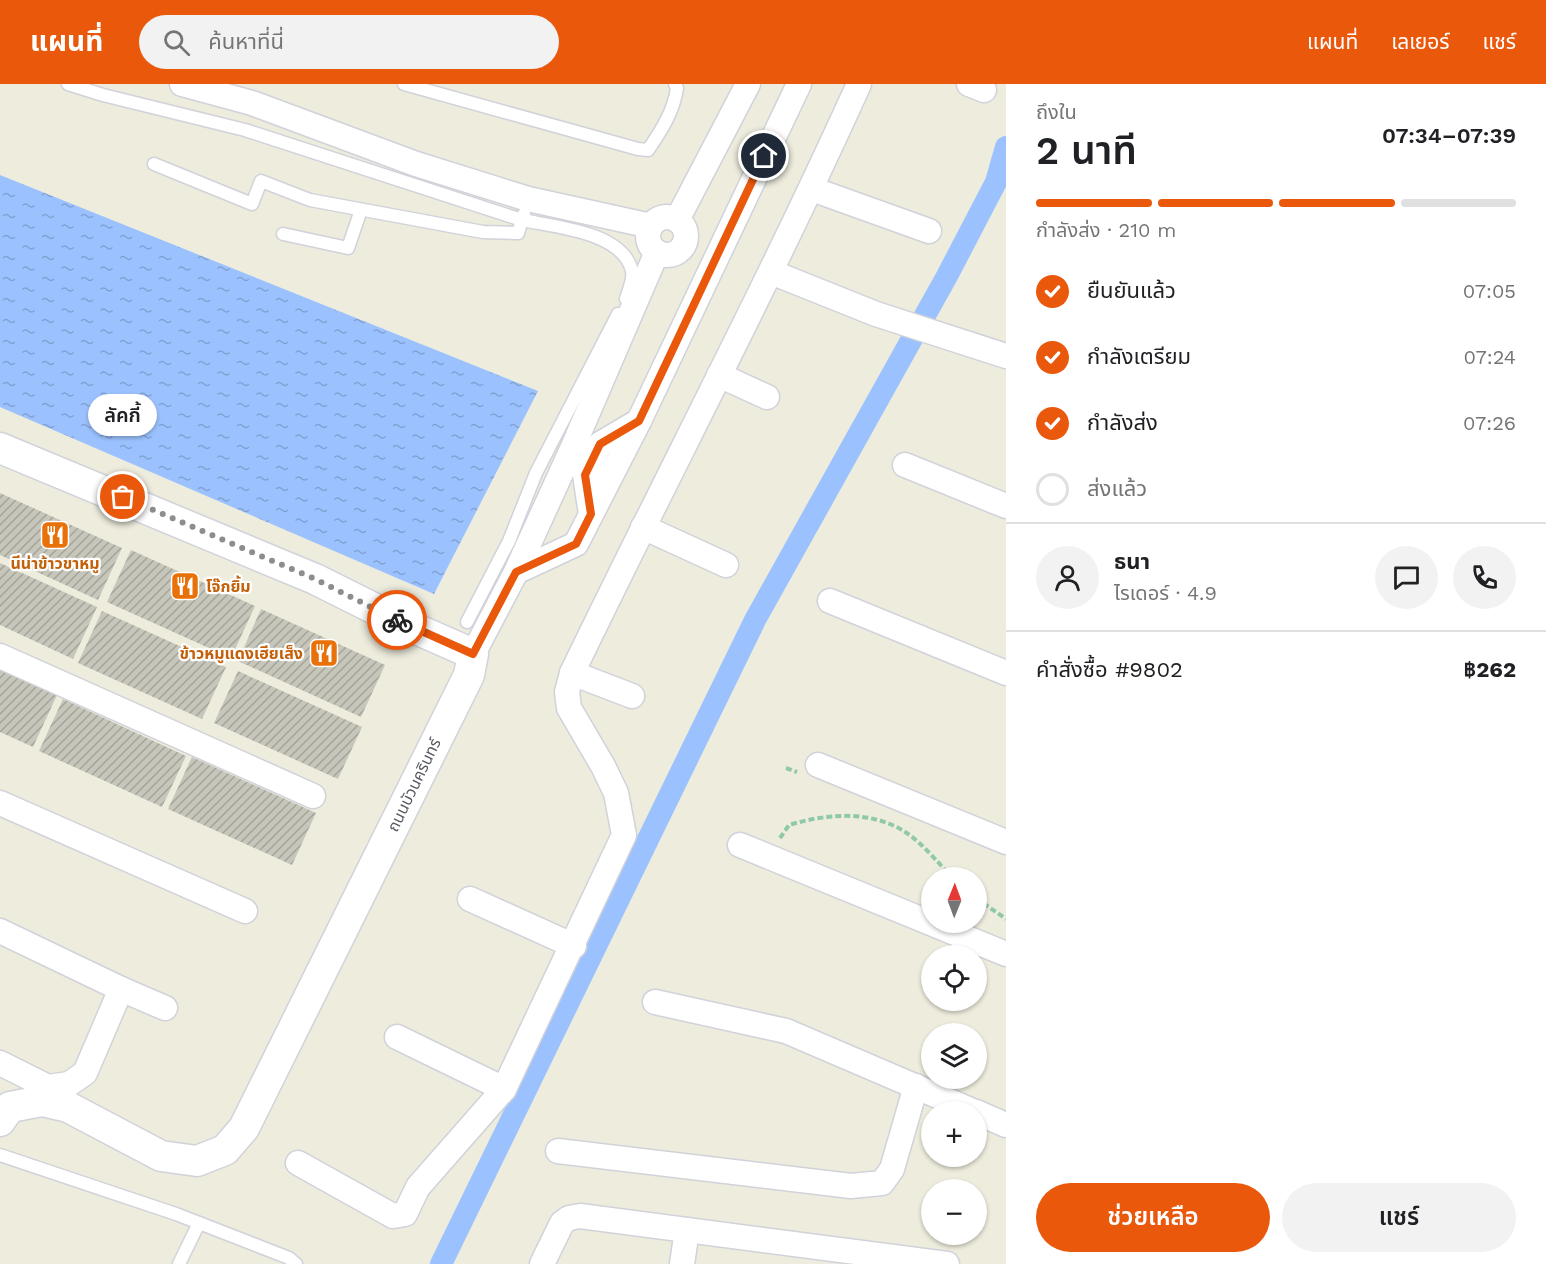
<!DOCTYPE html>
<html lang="th">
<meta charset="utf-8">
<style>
:root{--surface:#fff;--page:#f2f2f2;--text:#202124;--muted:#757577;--line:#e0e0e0;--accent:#ea580c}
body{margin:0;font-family:"Work Sans","Noto Sans Thai",sans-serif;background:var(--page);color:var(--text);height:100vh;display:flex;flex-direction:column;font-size:22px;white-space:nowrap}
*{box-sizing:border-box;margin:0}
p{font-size:20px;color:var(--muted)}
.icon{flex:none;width:33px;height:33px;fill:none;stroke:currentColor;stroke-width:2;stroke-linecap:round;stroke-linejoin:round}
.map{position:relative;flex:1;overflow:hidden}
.sheet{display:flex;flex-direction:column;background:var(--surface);width:540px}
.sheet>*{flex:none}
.needle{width:39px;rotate:1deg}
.controls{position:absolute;left:921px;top:783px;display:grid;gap:12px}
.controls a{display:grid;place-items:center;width:66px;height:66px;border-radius:50%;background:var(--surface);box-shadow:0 2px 4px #0004;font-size:30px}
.pin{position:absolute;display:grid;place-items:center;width:51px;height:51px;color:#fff;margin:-26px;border:3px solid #fff;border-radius:50%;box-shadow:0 2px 6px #0007}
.courier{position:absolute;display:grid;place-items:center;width:60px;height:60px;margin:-30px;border:4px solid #ea580c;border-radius:50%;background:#fff;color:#222;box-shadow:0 2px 8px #0007}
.bubble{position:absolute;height:42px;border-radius:21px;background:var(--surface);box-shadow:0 2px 4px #0004;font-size:20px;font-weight:600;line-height:42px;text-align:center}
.summary em{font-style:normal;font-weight:600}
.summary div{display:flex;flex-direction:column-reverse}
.summary{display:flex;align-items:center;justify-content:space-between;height:102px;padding:0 30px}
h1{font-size:39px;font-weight:600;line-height:45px}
.bar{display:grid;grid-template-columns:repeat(4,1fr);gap:9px 6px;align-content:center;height:72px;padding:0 30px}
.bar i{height:8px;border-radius:4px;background:var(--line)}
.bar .current{background:var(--accent)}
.bar p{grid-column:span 4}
.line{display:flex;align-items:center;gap:15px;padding:0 30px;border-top:2px solid var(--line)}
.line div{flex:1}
.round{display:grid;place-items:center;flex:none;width:63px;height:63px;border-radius:32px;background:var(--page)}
ol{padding:0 30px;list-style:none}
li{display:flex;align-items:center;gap:18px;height:66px}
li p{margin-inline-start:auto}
li .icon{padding:6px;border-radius:50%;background:var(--accent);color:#fff;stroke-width:4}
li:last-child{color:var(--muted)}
li i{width:33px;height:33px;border:3px solid var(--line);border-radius:50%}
.cta{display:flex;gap:12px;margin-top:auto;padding:12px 30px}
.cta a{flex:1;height:69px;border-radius:36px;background:var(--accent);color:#fff;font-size:24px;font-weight:600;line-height:69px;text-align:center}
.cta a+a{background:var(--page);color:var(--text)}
header{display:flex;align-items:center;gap:36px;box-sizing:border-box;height:84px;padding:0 30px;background:var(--accent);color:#fff}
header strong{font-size:28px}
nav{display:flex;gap:33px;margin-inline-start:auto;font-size:21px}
.search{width:420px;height:54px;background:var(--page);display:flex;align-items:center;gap:15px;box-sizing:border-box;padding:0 21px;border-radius:33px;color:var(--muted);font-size:22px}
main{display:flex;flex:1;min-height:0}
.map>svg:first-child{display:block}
</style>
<header>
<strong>แผนที่</strong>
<div class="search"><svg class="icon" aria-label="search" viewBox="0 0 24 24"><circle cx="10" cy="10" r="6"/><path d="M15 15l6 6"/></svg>ค้นหาที่นี่</div>
<nav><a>แผนที่</a><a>เลเยอร์</a><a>แชร์</a></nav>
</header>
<main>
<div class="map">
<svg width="1006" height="1180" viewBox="0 0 1006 1180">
<defs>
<pattern id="water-ripples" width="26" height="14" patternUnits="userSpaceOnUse" patternTransform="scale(1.5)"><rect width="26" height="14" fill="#9bc2ff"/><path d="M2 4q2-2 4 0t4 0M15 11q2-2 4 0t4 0" fill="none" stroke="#81a1d2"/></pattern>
<pattern id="building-hatch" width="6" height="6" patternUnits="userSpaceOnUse" patternTransform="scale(1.5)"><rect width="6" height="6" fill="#c7c6bb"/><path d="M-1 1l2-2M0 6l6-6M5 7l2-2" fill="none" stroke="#a4a49b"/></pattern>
</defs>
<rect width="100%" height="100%" fill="#edecdd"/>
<path fill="url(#water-ripples)" d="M0,91l538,216 -104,203 -434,-187z"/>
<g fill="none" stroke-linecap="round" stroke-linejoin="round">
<path stroke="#9bc2ff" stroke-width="22" d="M441,1180l314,-644 192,-344 49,-94 10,-35"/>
</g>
<g fill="url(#building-hatch)">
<path d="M0,409l122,55 -24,52 -98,-45z"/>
<path d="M131,466l124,56 -24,52 -124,-56z"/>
<path d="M0,479l97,44 -24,52 -73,-34z"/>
<path d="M261,525l124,56 -24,52 -123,-56z"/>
<path d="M102,527l124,56 -24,52 -124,-56z"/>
<path d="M0,585l57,26 -24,52 -33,-15z"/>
<path d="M238,587l124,56 -24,52 -124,-56z"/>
<path d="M63,615l123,57 -24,51 -123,-56z"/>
<path d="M192,673l124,56 -24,52 -124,-56z"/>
</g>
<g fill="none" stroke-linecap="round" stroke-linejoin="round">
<g stroke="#d1d2da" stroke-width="15">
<g id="service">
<path d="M68,0l35,11 142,35 277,90 2,-6"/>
<path d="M404,0l234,65 10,1c13,-19 26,-39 29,-62l-2,-4"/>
<path d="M154,80l98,40 9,-23 49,19 173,32 35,1 4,-13c34,7 101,12 110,51 2,8 -4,20 -6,28"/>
<path d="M283,150l65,14 13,-38"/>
<path d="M467,538l42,-81 27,-68 82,-159"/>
<path d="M0,1071l176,59 113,44 7,6"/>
<path d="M179,1180l20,-41"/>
</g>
</g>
<g stroke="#d1d2da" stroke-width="27">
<g id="minor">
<path d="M182,0l70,19 164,61 112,35 123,27"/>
<path d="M969,0l15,6"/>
<path d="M812,105l117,42"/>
<circle cx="667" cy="152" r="19"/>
<path d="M677,136l71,-136"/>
<path d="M771,188l105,42 130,42"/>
<path d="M719,291l48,22"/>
<path d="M905,381l101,41"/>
<path d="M591,430l-6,-39 15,-31 39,-23"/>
<path d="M643,443l83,38"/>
<path d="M516,488l60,-28 63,-123 160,-337"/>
<path d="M830,517l176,72"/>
<path d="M473,570l43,-82 57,-125 84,-195"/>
<path d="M0,572l313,140"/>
<path d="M572,589l60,23"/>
<path d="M818,681l188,77"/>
<path d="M0,719l245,108"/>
<path d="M740,761l266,109"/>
<path d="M470,815l104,47"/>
<path d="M0,847l121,58 44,19"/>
<path d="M655,918l131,29 189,81"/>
<path d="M397,953l107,52"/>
<path d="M0,979l48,24 21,-3 16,-11 36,-84"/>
<path d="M976,1028l30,13"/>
<path d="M558,1067l293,35 31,-3 10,-14 24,-83"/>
<path d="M298,1079l95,53 12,-2 13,-27 86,-98 120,-254 -8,-42 -13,-27 -34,-58 -2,-16 5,-19c95,-197 197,-390 287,-589"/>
<path d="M542,1180l20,-41 7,-5 11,-2 367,48"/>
<path d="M682,1180l5,-34"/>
</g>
</g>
<g stroke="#d1d2da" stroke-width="33">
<path id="tertiary" d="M0,364l315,131 92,46 66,29 -4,21 -225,453 -19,22 -28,11 -36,-5 -93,-49 -26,-6 -32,6 -10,14"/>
</g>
<g stroke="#8fc9a9" stroke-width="4" stroke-dasharray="6 3" stroke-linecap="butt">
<path d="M786,684l11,4"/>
<path d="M780,754l9,-13c36,-11 79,-15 113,5 19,11 35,32 51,48"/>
<path d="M976,814l30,21"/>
</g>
<use href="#service" stroke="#fff" stroke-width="12"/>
<use href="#minor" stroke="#fff" stroke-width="24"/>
<use href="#tertiary" stroke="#fff" stroke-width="30"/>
</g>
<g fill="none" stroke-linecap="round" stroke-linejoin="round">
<path stroke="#8c8d8c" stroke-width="6" stroke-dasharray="0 10.8" d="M123,413l192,82 82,41"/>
<path stroke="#ea580c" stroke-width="8" d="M397,536l76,34 43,-82 60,-28 15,-30 -6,-39 15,-31 39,-23 125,-265"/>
</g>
<defs>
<g id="restaurant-square" transform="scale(1.5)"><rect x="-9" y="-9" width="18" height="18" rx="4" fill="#e8710a" stroke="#fff"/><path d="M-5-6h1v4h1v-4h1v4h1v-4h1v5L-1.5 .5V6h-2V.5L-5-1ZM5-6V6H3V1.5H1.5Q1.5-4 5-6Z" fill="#fff"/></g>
</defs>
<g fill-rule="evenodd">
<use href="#restaurant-square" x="55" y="451"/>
<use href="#restaurant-square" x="185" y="502"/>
<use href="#restaurant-square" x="324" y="569"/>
</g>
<g text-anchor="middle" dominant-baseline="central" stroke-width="4.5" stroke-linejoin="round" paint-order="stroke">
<g font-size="16" font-weight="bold" fill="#c56008" stroke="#fff">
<text x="55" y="479">นีน่าข้าวขาหมู</text>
<text x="206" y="502" text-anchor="start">โจ๊กยิ้ม</text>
<text x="303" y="569" text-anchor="end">ข้าวหมูแดงเฮียเส็ง</text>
</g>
<g font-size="16" fill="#575a61" stroke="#fff">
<text transform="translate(414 701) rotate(-64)">ถนนบัวนครินทร์</text>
</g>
</g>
</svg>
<div class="controls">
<a><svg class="needle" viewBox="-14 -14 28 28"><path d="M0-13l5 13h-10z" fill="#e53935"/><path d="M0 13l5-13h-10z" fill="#757577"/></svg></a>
<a><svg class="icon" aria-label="locate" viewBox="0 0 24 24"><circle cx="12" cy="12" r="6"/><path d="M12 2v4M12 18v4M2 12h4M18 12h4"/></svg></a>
<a><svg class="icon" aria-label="layers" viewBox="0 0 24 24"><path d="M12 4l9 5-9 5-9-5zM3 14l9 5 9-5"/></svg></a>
<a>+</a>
<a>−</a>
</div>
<div class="pin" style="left:123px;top:413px;background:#ea580c"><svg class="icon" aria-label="bag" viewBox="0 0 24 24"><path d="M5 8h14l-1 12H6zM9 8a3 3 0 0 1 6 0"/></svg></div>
<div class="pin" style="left:764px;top:72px;background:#1f2937"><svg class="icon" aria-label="home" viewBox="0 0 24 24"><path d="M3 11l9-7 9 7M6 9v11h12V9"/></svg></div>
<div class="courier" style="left:397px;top:536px"><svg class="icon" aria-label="bike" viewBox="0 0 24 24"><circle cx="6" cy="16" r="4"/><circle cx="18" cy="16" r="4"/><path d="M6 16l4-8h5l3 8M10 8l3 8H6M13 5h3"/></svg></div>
<div class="bubble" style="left:88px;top:310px;width:69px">ลัคกี้</div>
</div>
<section class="sheet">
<div class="summary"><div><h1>2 นาที</h1><p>ถึงใน</p></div><em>07:34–07:39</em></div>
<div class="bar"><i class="current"></i><i class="current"></i><i class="current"></i><i></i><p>กำลังส่ง · 210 m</p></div>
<ol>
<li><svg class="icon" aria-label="check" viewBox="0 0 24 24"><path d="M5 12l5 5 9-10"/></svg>ยืนยันแล้ว<p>07:05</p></li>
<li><svg class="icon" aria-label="check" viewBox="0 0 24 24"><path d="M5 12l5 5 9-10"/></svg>กำลังเตรียม<p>07:24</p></li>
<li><svg class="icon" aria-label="check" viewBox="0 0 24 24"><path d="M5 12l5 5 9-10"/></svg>กำลังส่ง<p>07:26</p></li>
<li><i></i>ส่งแล้ว</li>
</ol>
<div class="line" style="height:108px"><a class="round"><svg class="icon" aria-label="person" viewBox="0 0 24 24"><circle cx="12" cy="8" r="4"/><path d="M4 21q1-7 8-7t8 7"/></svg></a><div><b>ธนา</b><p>ไรเดอร์ · 4.9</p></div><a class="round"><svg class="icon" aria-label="chat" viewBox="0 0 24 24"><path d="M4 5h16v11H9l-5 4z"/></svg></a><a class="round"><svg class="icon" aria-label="phone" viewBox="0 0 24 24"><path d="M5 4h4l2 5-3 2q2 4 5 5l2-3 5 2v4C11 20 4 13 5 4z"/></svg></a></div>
<div class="line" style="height:78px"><div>คำสั่งซื้อ #9802</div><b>฿262</b></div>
<div class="cta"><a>ช่วยเหลือ</a><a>แชร์</a></div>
</section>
</main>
